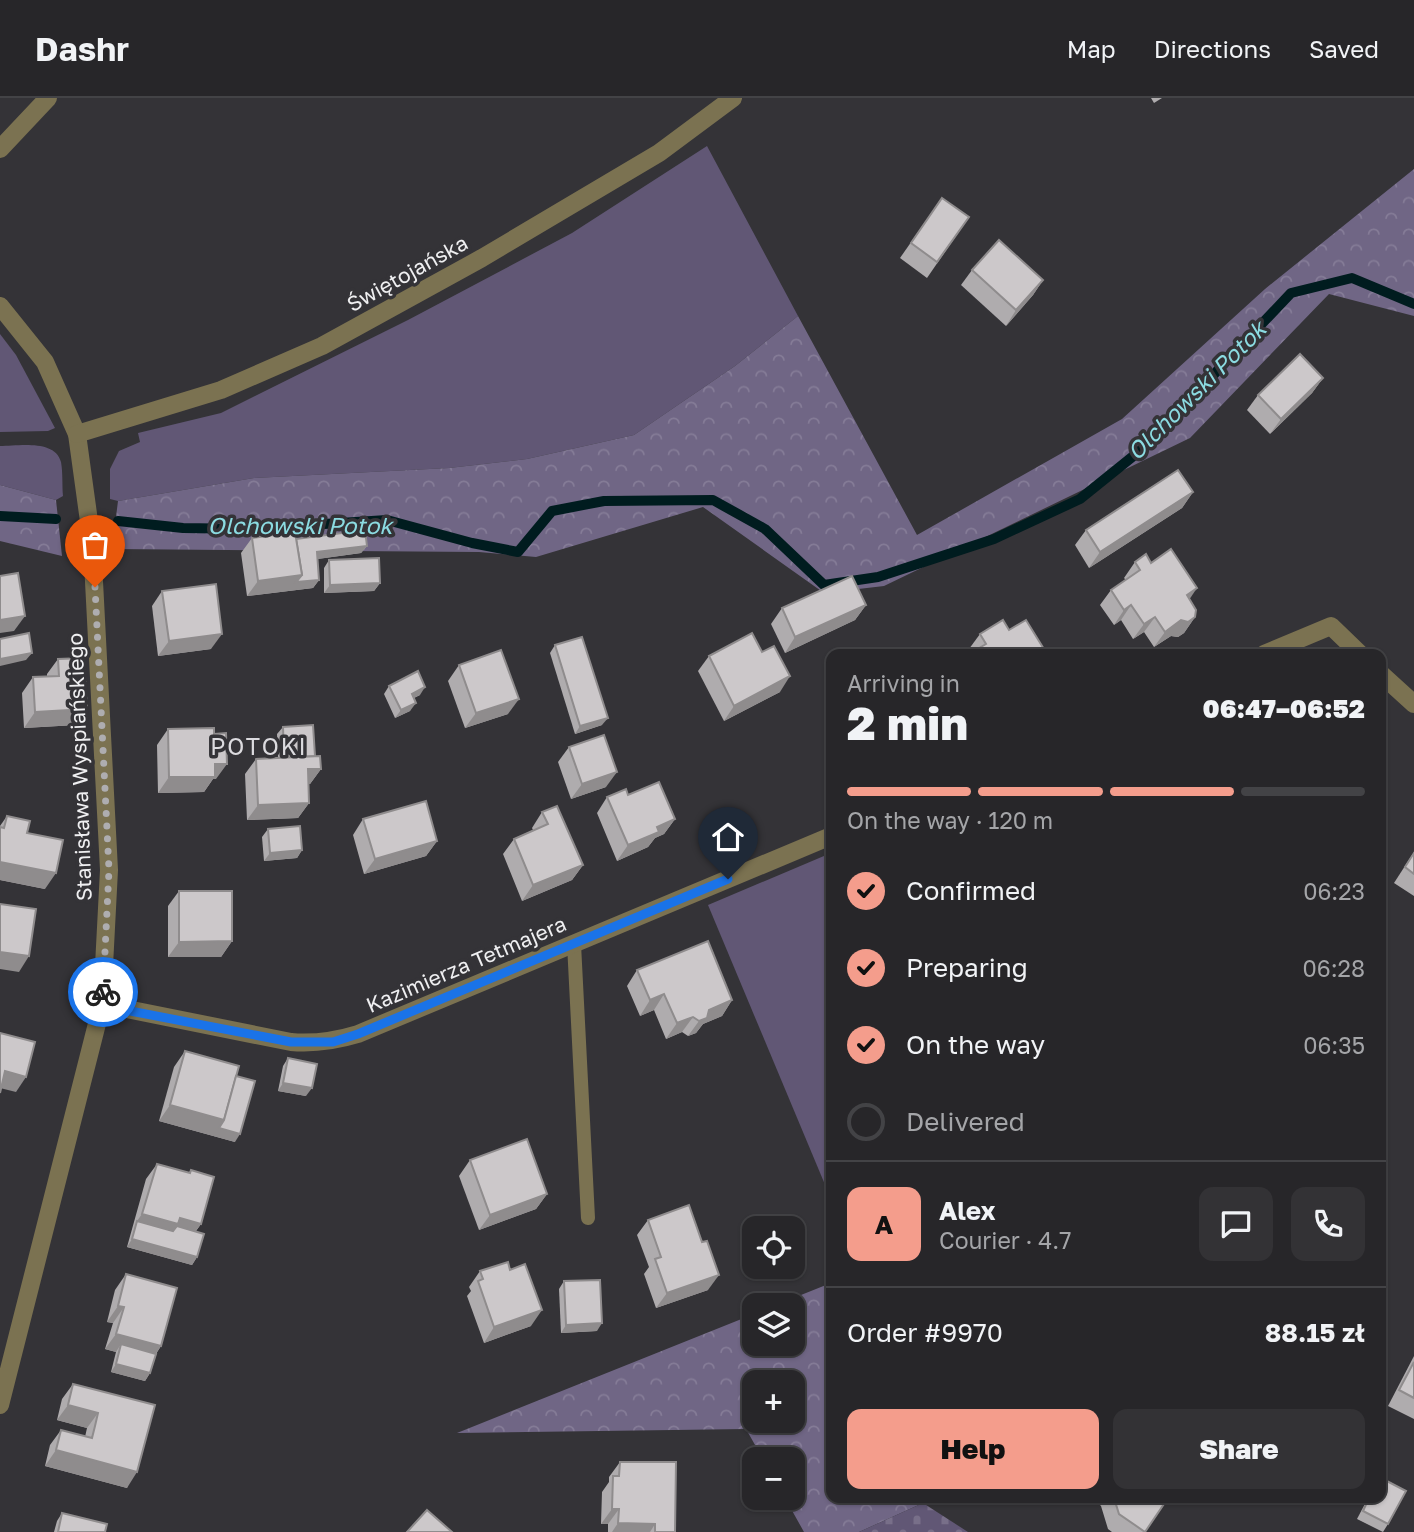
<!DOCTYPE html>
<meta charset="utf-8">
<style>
:root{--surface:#272629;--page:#333235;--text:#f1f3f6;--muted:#a4a5a8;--line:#434346;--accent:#f49d8c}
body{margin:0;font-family:"Golos Text",sans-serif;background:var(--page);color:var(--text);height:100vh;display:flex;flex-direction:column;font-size:26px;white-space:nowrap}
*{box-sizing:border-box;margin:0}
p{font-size:23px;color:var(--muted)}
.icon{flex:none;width:38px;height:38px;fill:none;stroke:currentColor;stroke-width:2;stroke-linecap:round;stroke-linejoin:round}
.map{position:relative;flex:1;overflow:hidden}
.sheet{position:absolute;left:826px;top:551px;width:560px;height:854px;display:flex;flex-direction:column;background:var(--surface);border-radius:14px;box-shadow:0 2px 5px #0004,0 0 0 2px var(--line)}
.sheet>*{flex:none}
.tools{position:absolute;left:742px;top:1118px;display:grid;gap:14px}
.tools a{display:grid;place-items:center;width:63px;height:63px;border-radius:14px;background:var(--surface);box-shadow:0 2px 5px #0004,0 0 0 2px var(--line);font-size:35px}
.pin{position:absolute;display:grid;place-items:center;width:60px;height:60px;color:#fff;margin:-72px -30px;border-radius:50% 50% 50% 0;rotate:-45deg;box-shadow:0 0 7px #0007}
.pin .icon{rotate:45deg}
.courier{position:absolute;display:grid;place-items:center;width:70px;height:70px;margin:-35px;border:5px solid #1a73e8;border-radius:50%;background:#fff;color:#222;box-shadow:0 2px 9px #0007}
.overview em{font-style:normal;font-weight:800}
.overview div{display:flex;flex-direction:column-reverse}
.overview{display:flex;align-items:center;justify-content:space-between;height:119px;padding:0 21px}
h1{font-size:46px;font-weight:800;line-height:52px}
.bar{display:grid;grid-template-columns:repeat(4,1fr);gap:10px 7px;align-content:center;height:84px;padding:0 21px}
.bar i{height:9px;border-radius:5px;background:var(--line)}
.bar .current{background:var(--accent)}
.bar p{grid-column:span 4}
.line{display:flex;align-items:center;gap:18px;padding:0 21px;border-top:2px solid var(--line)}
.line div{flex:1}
.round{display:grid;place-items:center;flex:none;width:74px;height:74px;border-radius:14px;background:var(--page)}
ol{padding:0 21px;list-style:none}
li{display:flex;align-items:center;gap:21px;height:77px}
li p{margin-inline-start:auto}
li .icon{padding:7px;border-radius:50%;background:var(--accent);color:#111;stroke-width:4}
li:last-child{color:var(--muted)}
li i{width:38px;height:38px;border:4px solid var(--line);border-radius:50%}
.cta{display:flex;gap:14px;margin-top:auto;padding:14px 21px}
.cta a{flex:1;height:80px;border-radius:14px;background:var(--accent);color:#111;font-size:28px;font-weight:800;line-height:80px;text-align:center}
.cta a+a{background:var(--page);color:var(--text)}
header{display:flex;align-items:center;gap:42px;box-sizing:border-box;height:98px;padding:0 35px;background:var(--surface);border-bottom:2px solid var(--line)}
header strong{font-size:33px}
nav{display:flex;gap:38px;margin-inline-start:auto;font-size:24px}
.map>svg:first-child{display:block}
</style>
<header>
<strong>Dashr</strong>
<nav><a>Map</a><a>Directions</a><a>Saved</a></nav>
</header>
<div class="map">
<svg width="1414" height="1434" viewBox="0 0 1414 1434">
<defs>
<pattern id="forest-crowns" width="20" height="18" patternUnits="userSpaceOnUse" patternTransform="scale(1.75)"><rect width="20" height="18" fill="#706685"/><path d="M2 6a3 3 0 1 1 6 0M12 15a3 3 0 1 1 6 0" fill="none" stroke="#857c97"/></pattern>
<pattern id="cemetery-stones" width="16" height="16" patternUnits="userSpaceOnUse" patternTransform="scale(1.75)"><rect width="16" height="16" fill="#615775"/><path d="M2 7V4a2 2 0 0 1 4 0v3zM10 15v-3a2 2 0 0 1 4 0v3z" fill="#786f89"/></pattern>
</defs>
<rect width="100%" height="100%" fill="#343337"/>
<g fill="#615775">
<path d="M707,48l91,170 -63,50 -101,69 -107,24 -78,9 -195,10 -136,23 -8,-2v-30l9,-18 21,-9 -2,-9 83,-20 187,-93 164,-87z"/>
<path d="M0,236l16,21 39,73 -7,3 -48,1z"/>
<path d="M0,348c18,0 55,-7 61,16 2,11 1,24 2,34l-7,4 -56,-15z"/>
<path d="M831,755v346l-123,-294z"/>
</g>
<g fill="url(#forest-crowns)" fill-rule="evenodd">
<path d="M1414,71v147l-85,-22 -139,144 -306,148 -60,7 -121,-86 -167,50 -57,-5 -367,-3 6,-48 136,-23 195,-10 78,-9 107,-24 101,-69 63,-50 119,219 205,-116 143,-130z"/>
<path d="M0,387l56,15 6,56 -62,-15z"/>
<path d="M831,1185v215h94l-2,5 -64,29h-55l-19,-34h8v-38l-30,-1 -17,-30 -289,4 297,-119v30h39v-38l-17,-1zM754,1284h39v39h-39z"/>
</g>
<path fill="url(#cemetery-stones)" d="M923,1405l45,29h-109z"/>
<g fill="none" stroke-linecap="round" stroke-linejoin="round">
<g stroke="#001c1f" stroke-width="10">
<path d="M0,418l56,3"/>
<path d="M118,423l65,7 63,1 141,-9 85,23 46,9 34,-41 52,-10 109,-1 52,29 59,56 54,-8 116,-38 86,-40 67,-54 144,-152 61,-15 62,26"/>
</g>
<path stroke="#7b7251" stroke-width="14" d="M574,846l14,274"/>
<g stroke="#7b7251" stroke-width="18">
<path d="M0,51l48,-51"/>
<path d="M0,208l45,56 32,72 15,109 17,327 -7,134 -102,401"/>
<path d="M77,336l144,-44 101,-44 160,-88 177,-105 74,-55"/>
<path d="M1264,556l67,-28 29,28"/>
<path d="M1381,576l33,30"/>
<path d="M102,906l189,38c24,2 44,-1 67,-8l473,-198"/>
</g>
</g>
<g fill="#afacae">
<path d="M1151,0h11l-8,5z"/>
<path d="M942,100l27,19 -42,61 -27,-20z"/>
<path d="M972,172l71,10 -10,15 -27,31 -45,-41z"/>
<path d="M1323,280l-11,15 -42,41 -23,-24 11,-15z"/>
<path d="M1193,394l-11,16 -93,60 -14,-23 11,-15z"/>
<path d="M252,440l44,1 71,7 -6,7 -44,6 2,21 -6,8 -66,8 -6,-43z"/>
<path d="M329,462l51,23 -6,8 -50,2v-25z"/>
<path d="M1135,464l16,1 38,36 6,18 -11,16 -6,4 -7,-1 -17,11 -10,-15 -11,7 -12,-19 -7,5 -14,-20 11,-15 15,-10 -2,-2z"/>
<path d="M162,493l49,58 -53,7 -6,-50z"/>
<path d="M866,507l-11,15 -70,33 -14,-29 11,-16z"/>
<path d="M1009,532l-38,23 -2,-4 11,-15z"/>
<path d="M555,547l47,80 -27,9 -25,-81z"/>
<path d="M709,558l71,36 -56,29 -26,-50z"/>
<path d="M58,561l18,66 -52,3 -2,-35 11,-16h14v-3z"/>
<path d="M459,567l49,49 -43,14 -17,-47z"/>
<path d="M389,588l31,9 -6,3 -4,13 -15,7 -11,-24z"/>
<path d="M283,629l32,29 6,13 -11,15h-2l1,19 -11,15 -51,2 -2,-46 11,-15 22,-1 -1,-24z"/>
<path d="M168,631l48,50h-3l-9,13 -46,1 -1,-48z"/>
<path d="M569,649l37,40 -35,12 -13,-37z"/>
<path d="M628,697l47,24 -11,15 -9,4 -7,9 -31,14 -20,-48 10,-16z"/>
<path d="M542,714l41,53 -11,15 -50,21 -19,-47 11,-15 19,-9 -1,-2z"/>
<path d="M7,718l20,17 18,56 -45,-9v-54z"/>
<path d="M363,721l74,22 -11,15 -62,18 -11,-39z"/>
<path d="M268,731l34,21 -5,8 -33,3 -2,-24z"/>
<path d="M1414,754v44l-20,-13z"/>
<path d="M179,793l53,50 -11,16h-53v-51z"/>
<path d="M637,872l95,30 -10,16 -19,8 -7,9 -8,3 -6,-4 -16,7 -12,-29 -14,6 -13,-30z"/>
<path d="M185,953l51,25 -1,66 -76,-21 15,-54z"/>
<path d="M288,960l18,38 -28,-5 5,-25z"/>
<path d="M470,1062l77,34 -11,15 -57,21 -20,-54z"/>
<path d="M157,1066l32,9 2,-3 10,54 -5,7 1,26 -5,8 -65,-18 19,-68z"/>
<path d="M648,1122l54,22 6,48 -52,18 -12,-34 5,-7 -12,-32z"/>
<path d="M480,1173l51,55 -47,17 -17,-47 4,-5 -2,-4z"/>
<path d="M126,1176l35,72 -5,8 -6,19 -5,8 -34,-9 5,-20 -11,-3 8,-26 -6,-1 8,-32z"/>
<path d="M564,1183l33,50 -36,2 -2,-44z"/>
<path d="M1414,1258v63l-26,-13z"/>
<path d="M73,1286l82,21 -28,83 -82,-22 5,-21 11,-15 24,7 2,-9 -30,-8 5,-21z"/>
<path d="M620,1364l55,70h-67v-8h-7l1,-32 7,-10v-5z"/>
<path d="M1099,1400h69l-24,34h-32l-4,-3 -7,-23 -4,-4z"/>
<path d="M1368,1400h13l7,26 -5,8 -26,-13z"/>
<path d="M62,1415l43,19h-51l3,-11z"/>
</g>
<g fill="#8f8c8d">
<path d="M1043,182l-10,15 -27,31 10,-16z"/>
<path d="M1323,280l-11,15 -42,41 11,-15z"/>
<path d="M1193,394l-11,16 -93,60 11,-16z"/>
<path d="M367,448l-6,7 -50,7 6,-8z"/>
<path d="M302,477l17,5 -6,8 -66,8 11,-15z"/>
<path d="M380,485l-6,8 -50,2 6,-8z"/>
<path d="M1197,490l-10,15v-8z"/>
<path d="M866,507l-11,15 -70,33 10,-16z"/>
<path d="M1131,507l-10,15 -7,5 10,-15z"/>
<path d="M25,518l-11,15 -14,2v-13z"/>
<path d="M1155,519l-11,15 -11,7 11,-15z"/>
<path d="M1195,519l-11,16 -6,4 -7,-1 -17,11 11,-15 16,-12z"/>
<path d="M222,536l-11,15 -53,7 11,-15z"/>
<path d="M32,555l-6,7 -26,6v-7z"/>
<path d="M790,578l-10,16 -56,29 10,-15z"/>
<path d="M425,589l-5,8 -13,6 5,-7z"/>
<path d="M519,601l-11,15 -43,14 11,-15z"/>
<path d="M416,605l-6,8 -15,7 6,-8z"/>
<path d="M87,611l-11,16 -52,3 11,-16z"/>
<path d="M608,620l-6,7 -27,9 5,-8z"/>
<path d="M215,666h12l-11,15h-3l-9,13 -46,1 11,-16z"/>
<path d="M284,667l37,4 -11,15 -13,1z"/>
<path d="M617,674l-11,15 -35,12 11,-15z"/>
<path d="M309,705l-11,15 -51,2 11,-15z"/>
<path d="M675,721l-11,15 -9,4 -7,9 -31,14 11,-16 29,-18z"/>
<path d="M437,743l-11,15 -62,18 11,-15z"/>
<path d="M302,752l-5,8 -33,3 6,-8z"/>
<path d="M0,764l56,11 -11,16 -45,-9z"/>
<path d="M583,767l-11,15 -50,21 11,-16z"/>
<path d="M232,843l-11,16h-53l11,-15z"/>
<path d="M0,854l29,4 -10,16 -19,-3z"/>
<path d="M664,896l-10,16 -14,6 10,-16z"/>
<path d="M732,902l-10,16 -19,8 -7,9 -8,3 11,-15 10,-11z"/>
<path d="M693,919l-11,15 -16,7 11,-16z"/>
<path d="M5,973l21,6 -10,15 -16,-4z"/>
<path d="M283,985l29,5 -6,8 -28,-5z"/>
<path d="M170,1007l54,15 16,14 -5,8 -76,-21z"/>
<path d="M547,1096l-11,15 -57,21 11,-15z"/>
<path d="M142,1116l38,4 21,6 -11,15 -53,-18z"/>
<path d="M132,1141l65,18 -5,8 -65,-18z"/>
<path d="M719,1177l-11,15 -52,18 11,-15z"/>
<path d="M118,1208l6,1 -11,16 -6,-1z"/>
<path d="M542,1212l-11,16 -47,17 10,-16z"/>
<path d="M602,1225l-5,8 -36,2 5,-8z"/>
<path d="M116,1236l45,12 -11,16 -29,-18 -5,8 -11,-3z"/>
<path d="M116,1266l34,9 -5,8 -34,-9z"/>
<path d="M68,1307l30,8 -11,15 -30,-8z"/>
<path d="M56,1352l81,22 -10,16 -82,-22z"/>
<path d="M612,1411h7l-11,15h-7z"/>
<path d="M618,1425l37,1 -5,8h-38z"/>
</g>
<g fill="#ccc8ca" stroke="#8f8c8d" stroke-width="2">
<path d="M942,100l27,19 -32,45 -26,-19z"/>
<path d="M999,142l44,40 -27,30 -44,-40z"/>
<path d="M1300,256l23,24 -42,41 -23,-24z"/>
<path d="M1178,372l15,22 -93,60 -14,-22z"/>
<path d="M365,432l2,16 -50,6 2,28 -23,2 6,-7 -6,-36z"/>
<path d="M295,434l7,43 -44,6 -6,-43z"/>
<path d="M1171,451l26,39 -10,7 9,15 -1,7 -7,5 -7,-2 -16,12 -10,-15 -11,7 -13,-19 -7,5 -13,-20 29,-20 -5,-8 11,-8 5,9z"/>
<path d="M379,460l1,25 -50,2 -1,-25z"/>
<path d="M18,475l7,43 -25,4v-44z"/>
<path d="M852,478l14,29 -71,32 -13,-29z"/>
<path d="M216,486l6,50 -53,7 -7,-50z"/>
<path d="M1003,522l6,10 17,-10 21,34h-78l17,-10 -6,-10z"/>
<path d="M29,535l3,20 -32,6v-20z"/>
<path d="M752,535l10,19 12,-6 16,30 -56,30 -25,-50z"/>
<path d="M582,539l26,81 -28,8 -25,-81z"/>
<path d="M501,552l18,49 -43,14 -17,-48z"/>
<path d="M84,560l3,51 -52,3 -2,-35 26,-1 -1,-17z"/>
<path d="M418,573l7,16 -13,7 4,9 -15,7 -12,-24z"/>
<path d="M313,627l2,31 -31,2 -1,-31z"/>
<path d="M214,630v6l12,-1 1,31h-12v13h-46l-1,-48z"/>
<path d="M604,637l13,37 -35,12 -13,-37z"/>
<path d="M320,658l1,13h-13l1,34 -51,2 -2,-46z"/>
<path d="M659,684l16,37 -18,8 2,5 -31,13 -21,-48 19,-8 2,6z"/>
<path d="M426,703l11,40 -62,18 -12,-40z"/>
<path d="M557,708l26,59 -50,20 -19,-46 34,-15 -6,-12z"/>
<path d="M7,718l23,5 -3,12 36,7 -7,33 -56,-11v-35l4,1z"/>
<path d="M300,728l2,24 -32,3 -2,-24z"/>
<path d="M1414,755v21l-9,-7z"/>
<path d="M179,793h53v50l-53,1z"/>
<path d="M0,806l36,5 -7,47 -29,-4z"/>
<path d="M708,843l24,59 -23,10 -2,8 -8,3 -6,-4 -16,6 -13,-29 -14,6 -13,-30z"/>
<path d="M0,935l35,9 -9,35 -21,-6 -5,22z"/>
<path d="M185,953l54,15 -15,54 -54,-15z"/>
<path d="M288,960l29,6 -5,24 -29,-5z"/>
<path d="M236,978l19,5 -15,53 -21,-6 5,-8z"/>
<path d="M527,1041l20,55 -57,21 -20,-55z"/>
<path d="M157,1066l33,9 1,-3 23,7 -13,47 -21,-6 -2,6 -36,-10z"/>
<path d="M689,1107l13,37 5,-1 12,34 -52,18 -12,-34 6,-2 -13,-37z"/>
<path d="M137,1123l36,10 4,-5 27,8 -7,23 -65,-18z"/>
<path d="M508,1164l2,8 15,-6 17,46 -48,17 -16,-46 5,-2 -3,-8z"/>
<path d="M126,1176l51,14 -16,58 -45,-12 8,-27 -6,-1z"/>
<path d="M600,1182l2,43 -36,2 -2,-44z"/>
<path d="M121,1246l35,10 -6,19 -34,-9z"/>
<path d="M1414,1264v36l-15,-8z"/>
<path d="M73,1286l82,21 -18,67 -81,-22 5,-20 31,8 3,-12 3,-13 -30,-8z"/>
<path d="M620,1364h56l-1,70h-20v-8l-37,-1 1,-14h-7l1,-33h6z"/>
<path d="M1381,1380l25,13 -18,33 -25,-13 6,-13h12z"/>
<path d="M1114,1400h54l-23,34 -26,-18z"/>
<path d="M427,1412l25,22h-45z"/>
<path d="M62,1415l45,11 -2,8h-47z"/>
</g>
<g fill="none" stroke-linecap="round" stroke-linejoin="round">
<path stroke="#aeadb0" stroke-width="7" stroke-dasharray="0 12.6" d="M95,489l14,283 -6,122"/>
<path stroke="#1a73e8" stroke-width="9" d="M103,894l-1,12 23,6 166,32h42l25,-8 370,-155"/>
</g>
<g text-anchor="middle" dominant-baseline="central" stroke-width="7" stroke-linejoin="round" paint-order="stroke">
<g font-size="21" fill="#efeff1" stroke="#343337">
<text transform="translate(407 175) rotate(-29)">Świętojańska</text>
<text transform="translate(79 669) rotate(-92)">Stanisława Wyspiańskiego</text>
<text transform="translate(466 866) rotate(-23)">Kazimierza Tetmajera</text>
</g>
<g font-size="23" font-style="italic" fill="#8bdbe1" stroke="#343337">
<text transform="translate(1196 292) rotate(-45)">Olchowski Potok</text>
<text x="300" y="427">Olchowski Potok</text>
</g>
<g font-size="23" letter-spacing="2" fill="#dcdbdf" stroke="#343337">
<text x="259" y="648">POTOKI</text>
</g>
</g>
</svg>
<div class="tools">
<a><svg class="icon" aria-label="locate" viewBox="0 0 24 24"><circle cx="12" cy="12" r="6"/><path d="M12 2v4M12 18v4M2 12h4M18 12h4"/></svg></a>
<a><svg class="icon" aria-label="layers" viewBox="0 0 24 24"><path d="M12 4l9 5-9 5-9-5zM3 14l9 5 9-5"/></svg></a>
<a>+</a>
<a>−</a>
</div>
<div class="pin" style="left:95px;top:489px;background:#ea580c"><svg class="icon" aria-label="bag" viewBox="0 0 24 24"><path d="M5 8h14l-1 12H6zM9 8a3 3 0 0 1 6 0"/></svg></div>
<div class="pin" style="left:728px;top:781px;background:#1f2937"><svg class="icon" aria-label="home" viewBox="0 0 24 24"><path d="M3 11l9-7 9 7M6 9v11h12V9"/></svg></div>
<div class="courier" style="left:103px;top:894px"><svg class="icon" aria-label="bike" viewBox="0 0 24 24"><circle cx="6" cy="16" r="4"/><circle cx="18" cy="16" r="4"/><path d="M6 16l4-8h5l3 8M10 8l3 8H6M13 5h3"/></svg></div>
<section class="sheet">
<div class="overview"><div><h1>2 min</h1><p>Arriving in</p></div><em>06:47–06:52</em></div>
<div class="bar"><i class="current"></i><i class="current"></i><i class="current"></i><i></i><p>On the way · 120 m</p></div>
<ol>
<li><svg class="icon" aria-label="check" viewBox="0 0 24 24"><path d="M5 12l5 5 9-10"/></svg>Confirmed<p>06:23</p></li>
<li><svg class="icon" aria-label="check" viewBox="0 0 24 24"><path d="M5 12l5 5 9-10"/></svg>Preparing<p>06:28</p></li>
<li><svg class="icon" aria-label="check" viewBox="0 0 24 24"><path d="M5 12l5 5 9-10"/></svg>On the way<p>06:35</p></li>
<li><i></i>Delivered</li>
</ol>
<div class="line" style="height:126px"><b class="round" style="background:var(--accent);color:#111">A</b><div><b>Alex</b><p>Courier · 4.7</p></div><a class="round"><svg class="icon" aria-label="chat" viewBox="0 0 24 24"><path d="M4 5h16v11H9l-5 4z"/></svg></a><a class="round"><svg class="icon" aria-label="phone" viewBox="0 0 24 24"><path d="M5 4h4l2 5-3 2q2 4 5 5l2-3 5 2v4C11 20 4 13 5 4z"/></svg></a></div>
<div class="line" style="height:91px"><div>Order #9970</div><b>88.15 zł</b></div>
<div class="cta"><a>Help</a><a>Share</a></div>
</section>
</div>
